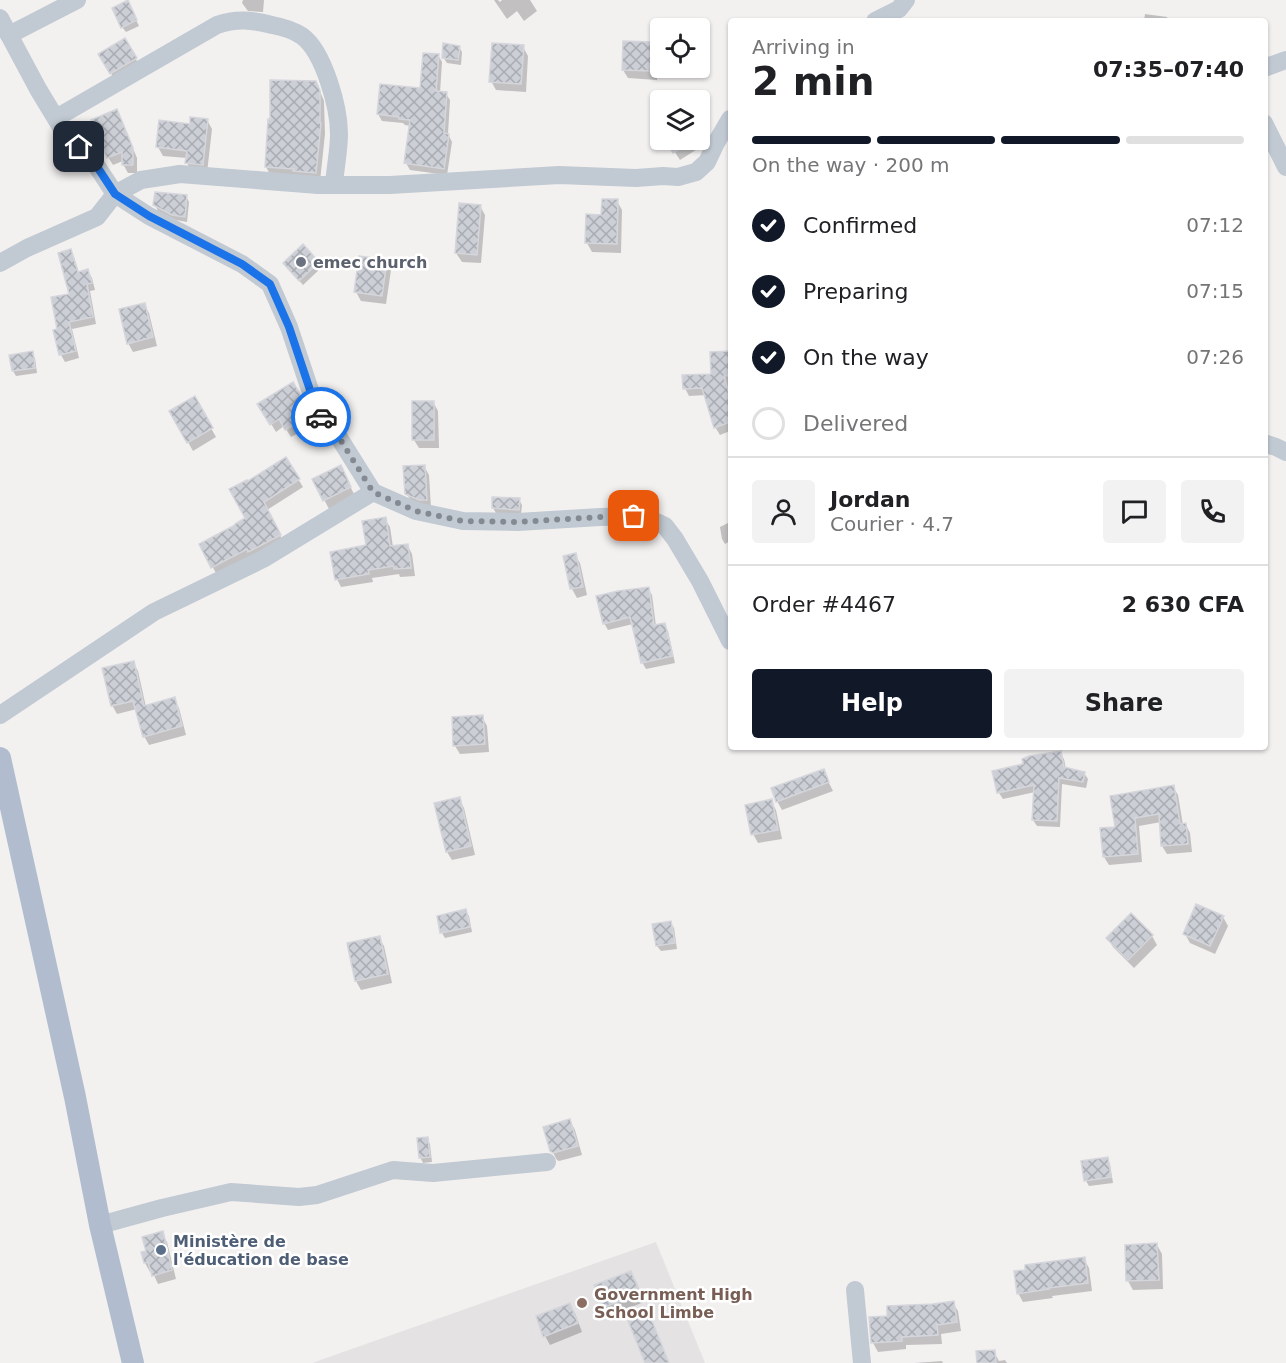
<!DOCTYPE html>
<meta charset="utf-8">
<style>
:root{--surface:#fff;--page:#f2f2f2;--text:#202124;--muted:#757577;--line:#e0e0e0;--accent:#111827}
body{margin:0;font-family:"DejaVu Sans",sans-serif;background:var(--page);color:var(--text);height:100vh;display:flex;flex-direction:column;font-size:22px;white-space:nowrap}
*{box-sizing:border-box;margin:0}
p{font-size:20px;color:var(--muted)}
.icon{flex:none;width:33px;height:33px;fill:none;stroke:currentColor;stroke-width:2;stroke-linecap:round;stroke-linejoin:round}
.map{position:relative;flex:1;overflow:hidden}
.panel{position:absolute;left:728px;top:18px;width:540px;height:732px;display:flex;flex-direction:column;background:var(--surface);border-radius:6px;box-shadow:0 2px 4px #0004}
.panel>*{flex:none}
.tools{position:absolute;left:650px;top:18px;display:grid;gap:12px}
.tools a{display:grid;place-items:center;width:60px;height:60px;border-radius:6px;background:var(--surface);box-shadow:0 2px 4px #0004;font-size:30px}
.pin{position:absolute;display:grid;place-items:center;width:51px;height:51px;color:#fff;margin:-26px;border-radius:12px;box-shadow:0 3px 9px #0006}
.courier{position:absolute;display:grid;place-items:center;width:60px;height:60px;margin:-30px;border:4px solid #1a73e8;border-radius:50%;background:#fff;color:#222;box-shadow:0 2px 8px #0007}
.summary em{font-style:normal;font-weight:700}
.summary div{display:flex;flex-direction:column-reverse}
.summary{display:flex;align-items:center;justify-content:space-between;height:102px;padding:0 24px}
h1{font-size:39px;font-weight:700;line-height:45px}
.bar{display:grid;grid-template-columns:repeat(4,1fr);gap:9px 6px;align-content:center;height:72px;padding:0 24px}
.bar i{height:8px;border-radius:4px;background:var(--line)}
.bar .selected{background:var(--accent)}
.bar p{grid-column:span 4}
.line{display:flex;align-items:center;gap:15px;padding:0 24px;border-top:2px solid var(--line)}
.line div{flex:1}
.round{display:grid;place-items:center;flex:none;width:63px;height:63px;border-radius:6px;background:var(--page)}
ol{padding:0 24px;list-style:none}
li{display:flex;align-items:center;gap:18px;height:66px}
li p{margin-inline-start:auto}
li .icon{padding:6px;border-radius:50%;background:var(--accent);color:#fff;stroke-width:4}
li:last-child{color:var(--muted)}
li i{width:33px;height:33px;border:3px solid var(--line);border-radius:50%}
.action{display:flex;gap:12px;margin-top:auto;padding:12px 24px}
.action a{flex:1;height:69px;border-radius:6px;background:var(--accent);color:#fff;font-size:24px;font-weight:700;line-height:69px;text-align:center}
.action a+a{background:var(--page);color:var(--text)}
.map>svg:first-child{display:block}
</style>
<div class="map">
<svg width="1286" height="1363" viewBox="0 0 1286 1363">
<defs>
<pattern id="building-cross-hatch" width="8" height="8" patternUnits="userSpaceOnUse" patternTransform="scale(1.5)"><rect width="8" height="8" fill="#cccfd6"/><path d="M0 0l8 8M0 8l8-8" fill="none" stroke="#a8abb1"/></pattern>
</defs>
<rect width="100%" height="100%" fill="#f3f1f0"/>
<path fill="#e4e2e2" d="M656,1242l49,121h-393z"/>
<g fill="#0003">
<path d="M243,0h21l-1,12 -15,-1 -6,-8z"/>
<path d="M494,0h4l2,2 2,-2h28l7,11 -13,10 -7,-10 -10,8z"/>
<path d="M130,7l9,19 -13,6 -4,-5z"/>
<path d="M1145,14l22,3 2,4h-25z"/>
<path d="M125,40l16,28 -25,14 -16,-28z"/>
<path d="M653,44l5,9 -1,27 -29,-2 -5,-8z"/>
<path d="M459,47l3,5 -1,13 -14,-2 -4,-6z"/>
<path d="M523,47l5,9 -2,36 -30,-2 -5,-9z"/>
<path d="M438,55l4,7 -2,31 6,1 4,6 -2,34 4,8 -5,33 -37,-5 -4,-7 5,-37 -6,-1 -2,-2 -21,-2 -4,-7 44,-24z"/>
<path d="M316,82l8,19 1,33 -5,47 -49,-5 -5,-9z"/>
<path d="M660,116v13l-6,-10z"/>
<path d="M121,119l16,39v15h-9l-5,-9v-3l-10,4 -5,-8z"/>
<path d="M207,120l5,9 -5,44 -15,-1 -5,-9v-5l-24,-2 -5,-9 33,-22z"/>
<path d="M667,140h27l5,8 -19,12z"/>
<path d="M186,196l3,6 -2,20 -11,-2 -18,-9 -3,-6z"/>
<path d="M617,201l5,9 -1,43 -29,-1 -5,-9 1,-27h15z"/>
<path d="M480,206l5,9 -4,48 -19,-1 -6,-9z"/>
<path d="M70,251l4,6 5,16 9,-2 4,7 3,12 -5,1 6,33 -24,5 7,29 -14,4 -4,-7 -6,-24 4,-1 12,-35z"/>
<path d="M386,261l5,9 -5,34 -25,-3 -5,-9z"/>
<path d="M284,263h34l3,5 -18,17z"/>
<path d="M144,304l5,9 8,33 -24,6 -5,-9z"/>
<path d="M730,352v79l-10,4 -5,-8 -9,-32 -17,1 -4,-8 28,-13 -2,-21z"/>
<path d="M32,353l3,5 2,15 -21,3 -3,-5z"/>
<path d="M293,384l10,18 8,24 -20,11 -7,-11 -8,6 -17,-28z"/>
<path d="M194,398l22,39 -23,14 -22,-39z"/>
<path d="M433,402l5,9 1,37h-20l-5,-8z"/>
<path d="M286,459l17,28 -36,23 17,33 -67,32 -16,-30 46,-26v-35z"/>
<path d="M424,466l5,9 2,33 -19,-6 -6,-9z"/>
<path d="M345,476l10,20 -26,13 -15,-29z"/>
<path d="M519,500l3,5 -1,10 -25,-2 -3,-5z"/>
<path d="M385,519l5,8 3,20 15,-1 4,8 3,22 -15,1 -1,-3 -27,4 1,4 -32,5 -4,-8 30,-33z"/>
<path d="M730,522v19l-5,3 -3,-5 -2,-12z"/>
<path d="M575,555l5,8 7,32 -10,3 -5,-9 -7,-32z"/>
<path d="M648,588l4,7 4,31 8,-2 4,7 7,32 -29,6 -4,-7 -9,-38 -25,6 -4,-7z"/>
<path d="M133,662l5,9 8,36 28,-8 5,9 7,27 -37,10 -5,-9 -7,-27 -20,5 -5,-9z"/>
<path d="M482,717l5,9 2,26 -29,2 -5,-8z"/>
<path d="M1060,753l4,6 2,10 18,4 4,6 -2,9 -24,-4 -2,43 -23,-1 -4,-6 2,-28 -32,7 -4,-6 26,-28z"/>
<path d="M823,771l10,20 -51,19 -5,-9z"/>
<path d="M1173,787l5,8 5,30h3l4,8 2,19 -25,2 -5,-8 -1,-24 -22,4 3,36 -33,3 -5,-8 -2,-27 15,-2z"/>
<path d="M459,799l5,9 11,47 -23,5 -5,-8z"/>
<path d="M771,801l5,9 6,29 -24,4 -5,-9z"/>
<path d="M466,911l3,5 3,16 -27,6 -3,-5 -3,-16z"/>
<path d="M1223,917l5,9 -13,28 -25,-11 -5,-9z"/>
<path d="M670,922l4,6 3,21 -16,2 -4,-5 -3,-21z"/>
<path d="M1152,936l5,9 -23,23 -21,-21 -5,-9z"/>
<path d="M379,938l5,8 8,37 -31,7 -5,-9 -7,-37z"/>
<path d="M570,1121l5,9 7,25 -23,6 -2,-1 -5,-9z"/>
<path d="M427,1139l3,5 2,18 -9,1 -3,-6z"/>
<path d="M1107,1158l3,6 3,19 -24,3 -3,-5z"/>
<path d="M162,1233l5,9 9,37 -18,5 -6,-13 -2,1 -5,-9 -2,-10 4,-1z"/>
<path d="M1157,1245l5,9 1,35 -30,1 -5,-9 -2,-35z"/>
<path d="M1084,1259l5,9 3,23 -40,5 1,2 -30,4 -5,-9z"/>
<path d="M631,1272l5,9 8,21 -35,14 -5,-9z"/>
<path d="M953,1303l5,8 3,20 -20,3 1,10 -36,1v4l-28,3 -5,-9 16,-26 44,-12z"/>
<path d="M570,1305l5,8 7,19 -32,13 -5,-9z"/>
<path d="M994,1352l5,9 6,-1 2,3h-28z"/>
<path d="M942,1361l1,2h-29z"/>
</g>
<g fill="url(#building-cross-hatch)" stroke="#d5d6dc" stroke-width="1.5">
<path d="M128,0l9,20 -16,8 -9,-20z"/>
<path d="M125,38l12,20 -27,16 -12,-20z"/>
<path d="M623,41l31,1 -1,29 -31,-1z"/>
<path d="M443,43l17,3 -2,14 -16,-2z"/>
<path d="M492,43l32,2 -3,39 -32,-2z"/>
<path d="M423,53l16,1 -3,37 11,1 -3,41 5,1 -5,35 -40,-6 6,-43 -11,-1v-2l-22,-3 3,-30 40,4z"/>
<path d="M270,80l46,1 4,10v32h1l-5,50 -23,-2 1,-2 -29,-2 3,-48h2z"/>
<path d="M117,109l16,39v17h-11v-13l-15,6 -16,-38z"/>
<path d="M190,117l18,2 -5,46 -18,-2 2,-12 -31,-4 3,-27 31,4z"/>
<path d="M665,140h29l-21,13z"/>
<path d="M155,192l32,3 -2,22 -13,-2 -19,-10z"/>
<path d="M602,199h16l-1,45 -32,-1 1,-29 15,1z"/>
<path d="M459,203l22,2 -4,50 -22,-2z"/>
<path d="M303,244l16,18 -20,19 -16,-18z"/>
<path d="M71,249l7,23 10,-3 4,14 -5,1 6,33 -24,5 7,29 -17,4 -6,-25 4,-1 -6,-32 18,-3 -11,-41z"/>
<path d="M359,256l28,4 -5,36 -28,-4z"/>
<path d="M145,303l8,34 -26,7 -8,-35z"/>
<path d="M33,351l2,17 -23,3 -3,-16z"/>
<path d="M730,351v24l-6,1 6,21v25l-16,6 -12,-40 -19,1 -1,-14 29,-1 -1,-22z"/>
<path d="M293,382l6,10 8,25 -22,13 -6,-11 -9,6 -13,-21z"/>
<path d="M195,396l18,32 -26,15 -18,-32z"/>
<rect x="412" y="401" width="22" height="39"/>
<path d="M286,457l14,22 -36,23 17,33 -33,17 -1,-3 -36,19 -12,-24 36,-19v-1l10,-6 -16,-29 18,-9 1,1z"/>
<path d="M341,465l10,22 -28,14 -11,-22z"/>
<path d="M425,465l2,35h-8l-14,-6 -2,-28z"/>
<path d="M492,497l28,1 -1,12 -27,-2z"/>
<path d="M386,517l4,29 18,-2 3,24 -17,1v-3l-26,4 1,4 -34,6 -5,-28 36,-7 -4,-24z"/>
<path d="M576,553l7,34 -13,2 -7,-33z"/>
<path d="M649,587l5,38 11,-2 8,33 -32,7 -11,-46 -27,7 -7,-28 22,-5z"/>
<path d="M134,661l10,45 31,-9 7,29 -39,11 -10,-36 -22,5 -9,-38z"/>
<path d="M483,715l2,29 -32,2 -1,-29z"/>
<path d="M1061,751l3,16 21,5 -2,10 -24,-4 -2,43 -25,-1 2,-35 -37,8 -5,-22 31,-7 -1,-5 7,-3z"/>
<path d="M824,769l5,13 -53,20 -5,-14z"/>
<path d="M1174,785l6,39 6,-1 2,21 -27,2 -2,-32 -24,4 3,36 -35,3 -3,-29 15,-1 -5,-31z"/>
<path d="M460,797l11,49 -25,6 -12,-49z"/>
<path d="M772,799l6,31 -27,5 -6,-30z"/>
<path d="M1196,904l28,12 -14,30 -27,-12z"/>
<path d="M466,909l4,18 -30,6 -3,-17z"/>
<path d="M1131,913l22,22 -25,25 -22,-22z"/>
<path d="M671,921l4,22 -19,3 -4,-22z"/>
<path d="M380,936l8,38 -33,7 -8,-38z"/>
<path d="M570,1119l8,27 -25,7 -3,-2 -7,-24z"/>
<path d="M428,1137l2,20 -11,1 -2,-20z"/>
<path d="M1108,1157l3,20 -27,4 -3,-20z"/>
<path d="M163,1231l9,39 -20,6 -4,-14 -4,1 -3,-11 5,-1 -4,-14z"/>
<path d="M1157,1243l2,37 -33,1 -1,-36z"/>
<path d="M1085,1257l3,26 -40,5 1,1 -32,5 -3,-23 11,-1v-5z"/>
<path d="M631,1271l9,22 -38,15 -8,-23z"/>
<path d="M954,1301l3,21 -20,3 1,10 -36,2v4l-31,2 -2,-26 18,-1v-10l46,-2z"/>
<path d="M570,1303l8,20 -35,14 -7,-21z"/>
<path d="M649,1313l20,50h-24l-17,-42z"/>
<path d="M995,1350l1,13h-19l-1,-12z"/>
</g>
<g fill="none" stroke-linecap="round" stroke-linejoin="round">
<g stroke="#c1c9d2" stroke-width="18">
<path d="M0,18l38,71 26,43 30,30 21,32 34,22 93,48 28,20 19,43 29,87 20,22 35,56 43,19 47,10 55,1 82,-5 34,-1 18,4 13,6 10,13 25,42 30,60"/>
<path d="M875,21l24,-12 7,-9"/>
<path d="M9,35l68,-35"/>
<path d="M1264,68l22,-8"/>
<path d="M56,118l161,-93c20,-7 35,-5 55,0 11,2 21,5 30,11 22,16 37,72 37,98 0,17 -4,35 -5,51"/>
<path d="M1264,123l22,44"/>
<path d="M0,263l27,-15 70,-31 18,-23 26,-14 39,-6 138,11h72l169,-10 77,3 27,-2 15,1 18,-5 11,-10 9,-19 14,-24"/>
<path d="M1264,443l12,4 10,5"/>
<path d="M0,715l154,-103 109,-53 110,-67"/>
<path d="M100,1225l62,-17 69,-16 68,5 18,-2 76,-25 40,3 114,-11"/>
<path d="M855,1290l7,73"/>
</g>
<path stroke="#b1bdcf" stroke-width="22" d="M0,758l75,339 25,128 33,138"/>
</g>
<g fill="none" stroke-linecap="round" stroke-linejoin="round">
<path stroke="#848a91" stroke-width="6" stroke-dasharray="0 10.8" d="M321,417l17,19 35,56 43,19 47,10 55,1 82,-5 34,-1"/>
<path stroke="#1a73e8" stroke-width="8" d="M79,147l15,15 21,32 34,22 93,48 28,20 19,43 29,87 3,3"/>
</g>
<circle fill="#6b7280" stroke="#fff" stroke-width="2" cx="301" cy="262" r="6"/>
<circle fill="#5c6f8a" stroke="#fff" stroke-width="2" cx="161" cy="1250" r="6"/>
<circle fill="#8d6e63" stroke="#fff" stroke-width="2" cx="582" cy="1303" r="6"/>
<g text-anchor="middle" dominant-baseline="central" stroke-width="5" stroke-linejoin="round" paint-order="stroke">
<g font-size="16" font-weight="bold" fill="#5b616d" stroke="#fff" text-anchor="start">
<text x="313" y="262">emec church</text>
</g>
<g font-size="16" font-weight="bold" fill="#4e5e75" stroke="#fff" text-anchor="start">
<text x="173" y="1241">Ministère de<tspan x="173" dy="18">l'éducation de base</tspan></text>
</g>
<g font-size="16" font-weight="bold" fill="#785e54" stroke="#fff" text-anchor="start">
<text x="594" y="1294">Government High<tspan x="594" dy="18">School Limbe</tspan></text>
</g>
</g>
</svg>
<div class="tools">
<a><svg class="icon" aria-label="locate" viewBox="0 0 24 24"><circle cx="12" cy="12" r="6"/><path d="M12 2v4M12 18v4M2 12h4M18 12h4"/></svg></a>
<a><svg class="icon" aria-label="layers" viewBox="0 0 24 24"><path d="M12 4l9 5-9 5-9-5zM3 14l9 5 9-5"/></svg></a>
</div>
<div class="pin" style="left:634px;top:516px;background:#ea580c"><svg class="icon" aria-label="bag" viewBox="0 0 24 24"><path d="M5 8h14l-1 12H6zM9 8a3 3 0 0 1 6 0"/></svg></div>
<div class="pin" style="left:79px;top:147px;background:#1f2937"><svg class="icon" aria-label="home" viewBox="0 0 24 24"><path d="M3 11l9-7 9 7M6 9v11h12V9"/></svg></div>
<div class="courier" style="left:321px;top:417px"><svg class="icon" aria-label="car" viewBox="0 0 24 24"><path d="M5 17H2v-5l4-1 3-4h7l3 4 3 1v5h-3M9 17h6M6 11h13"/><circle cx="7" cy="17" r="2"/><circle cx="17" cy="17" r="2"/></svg></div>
<section class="panel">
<div class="summary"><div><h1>2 min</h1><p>Arriving in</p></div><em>07:35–07:40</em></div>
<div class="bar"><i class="selected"></i><i class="selected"></i><i class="selected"></i><i></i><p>On the way · 200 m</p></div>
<ol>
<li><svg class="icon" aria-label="check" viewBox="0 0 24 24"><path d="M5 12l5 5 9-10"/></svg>Confirmed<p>07:12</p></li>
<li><svg class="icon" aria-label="check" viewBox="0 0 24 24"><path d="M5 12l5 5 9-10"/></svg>Preparing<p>07:15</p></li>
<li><svg class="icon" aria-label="check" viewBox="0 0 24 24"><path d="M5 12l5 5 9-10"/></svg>On the way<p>07:26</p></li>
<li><i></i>Delivered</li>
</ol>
<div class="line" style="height:108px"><a class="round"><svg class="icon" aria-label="person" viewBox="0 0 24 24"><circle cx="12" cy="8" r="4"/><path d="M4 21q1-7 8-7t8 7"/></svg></a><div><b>Jordan</b><p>Courier · 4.7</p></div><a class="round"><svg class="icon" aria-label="chat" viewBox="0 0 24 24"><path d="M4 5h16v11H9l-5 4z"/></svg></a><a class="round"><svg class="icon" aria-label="phone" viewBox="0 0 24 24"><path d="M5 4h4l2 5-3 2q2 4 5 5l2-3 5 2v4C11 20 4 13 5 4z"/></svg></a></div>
<div class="line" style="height:78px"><div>Order #4467</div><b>2 630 CFA</b></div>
<div class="action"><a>Help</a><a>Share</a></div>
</section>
</div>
